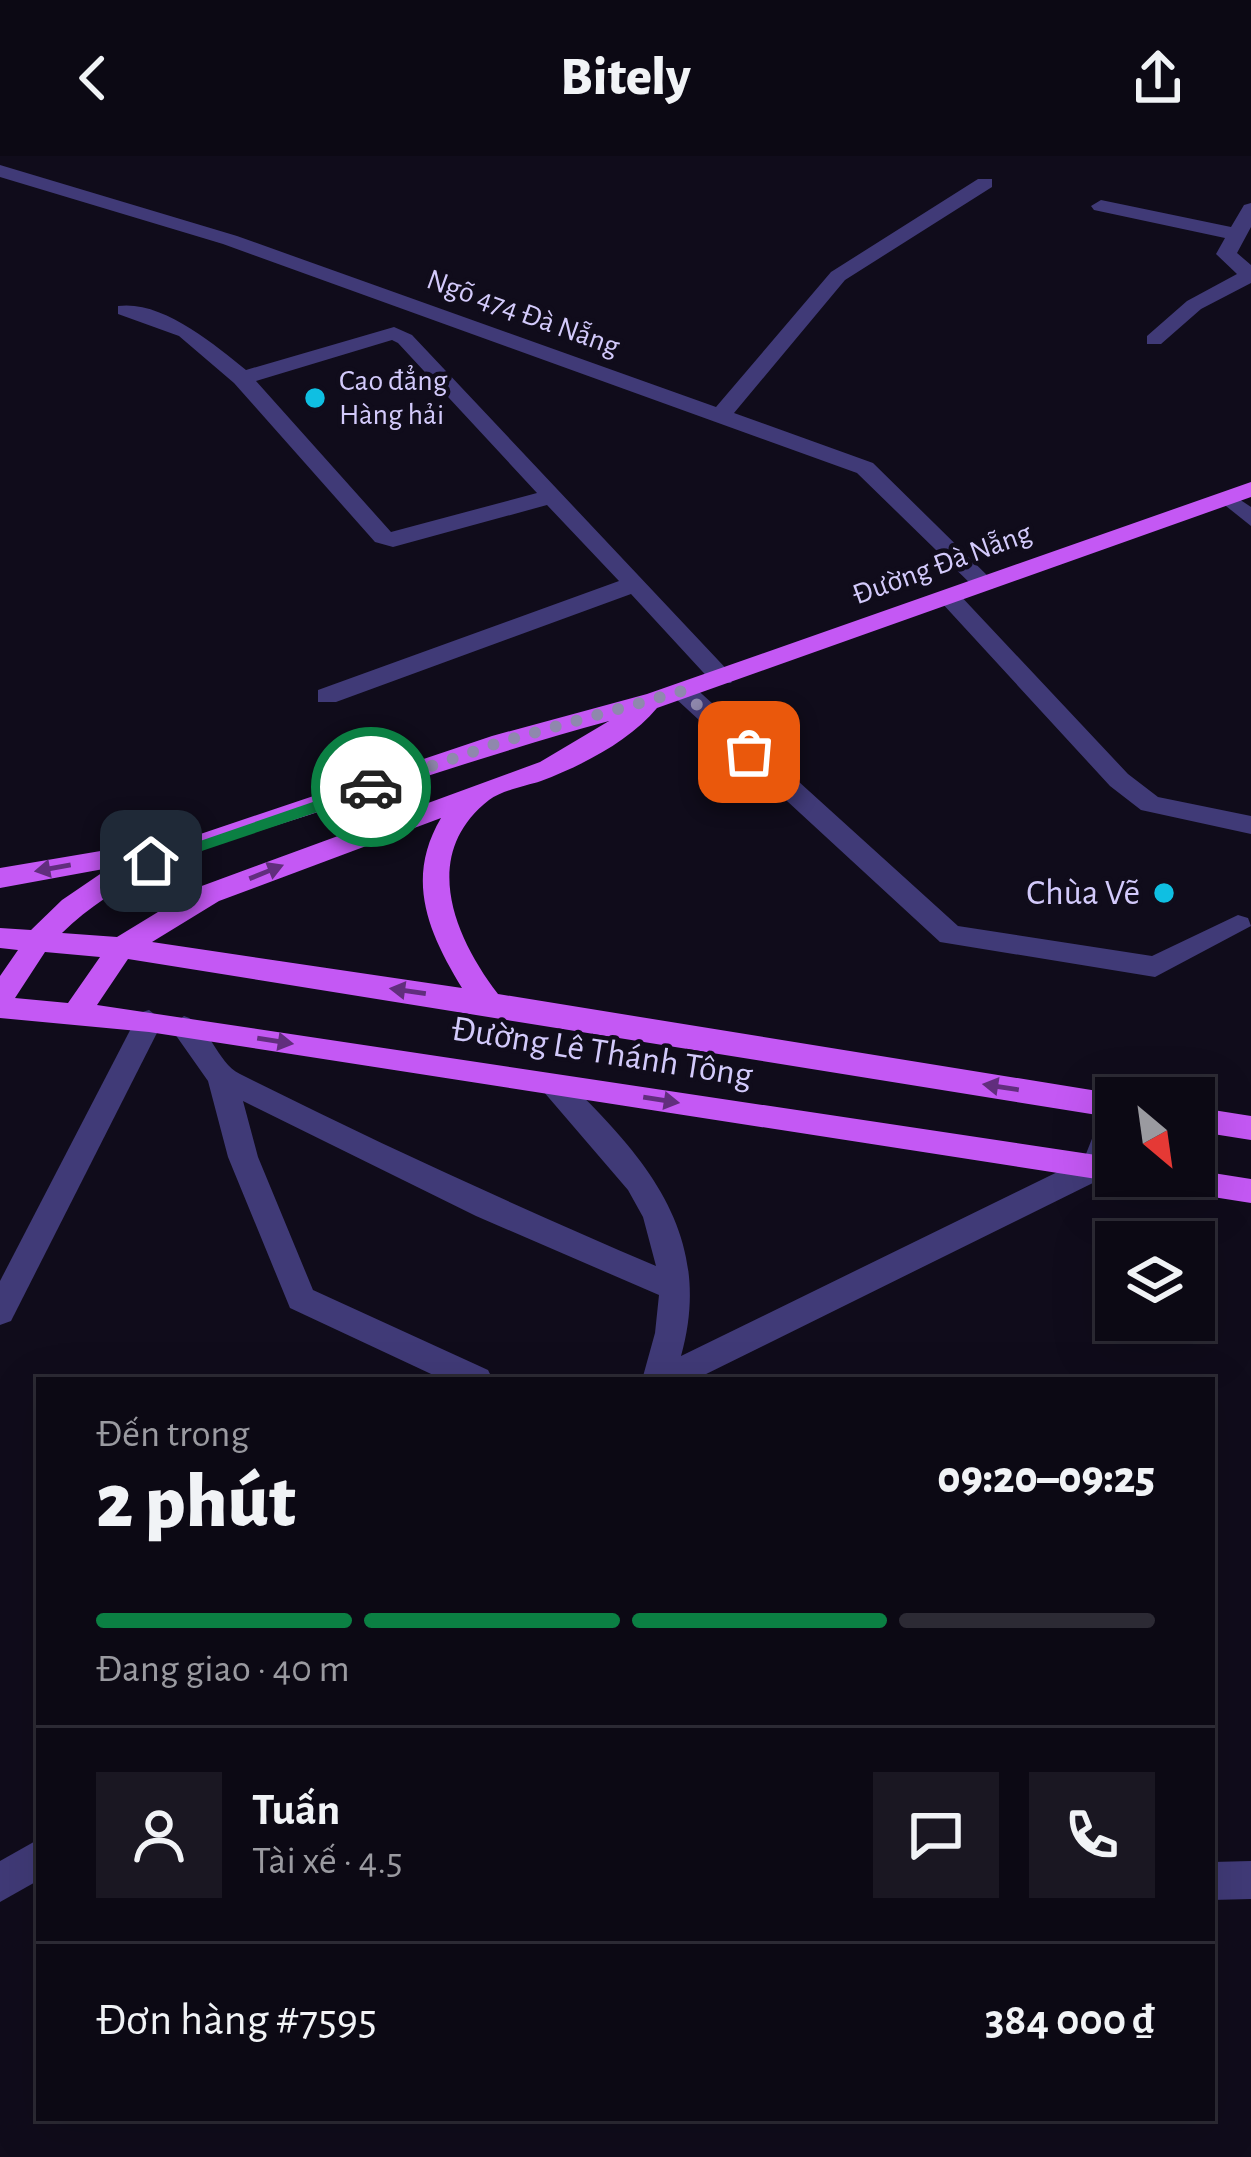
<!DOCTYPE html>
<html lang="vi">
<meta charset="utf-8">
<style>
:root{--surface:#0c0914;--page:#1a1722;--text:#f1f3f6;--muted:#9a9aa0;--line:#2c2a34;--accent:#0b8043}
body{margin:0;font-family:"Alegreya Sans",sans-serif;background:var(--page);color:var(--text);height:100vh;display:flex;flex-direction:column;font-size:45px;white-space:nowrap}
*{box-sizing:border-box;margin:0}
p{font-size:39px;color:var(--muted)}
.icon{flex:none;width:66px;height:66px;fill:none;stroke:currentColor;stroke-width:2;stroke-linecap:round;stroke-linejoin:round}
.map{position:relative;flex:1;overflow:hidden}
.sheet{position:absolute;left:36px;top:1221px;width:1179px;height:744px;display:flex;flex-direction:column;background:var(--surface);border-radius:0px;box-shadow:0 12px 48px #0002,0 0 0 3px var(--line)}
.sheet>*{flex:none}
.needle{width:78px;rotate:151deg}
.fabs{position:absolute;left:1095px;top:921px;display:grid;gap:24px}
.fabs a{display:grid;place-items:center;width:120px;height:120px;border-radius:0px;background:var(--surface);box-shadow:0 12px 48px #0002,0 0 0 3px var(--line);font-size:60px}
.pin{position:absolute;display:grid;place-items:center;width:102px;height:102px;color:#fff;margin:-51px;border-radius:24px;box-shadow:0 6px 18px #0006}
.courier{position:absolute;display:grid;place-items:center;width:120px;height:120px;margin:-60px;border:9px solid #0b8043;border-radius:50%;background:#fff;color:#222;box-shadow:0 3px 15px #0007}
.summary em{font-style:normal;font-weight:800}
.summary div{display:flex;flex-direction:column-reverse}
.summary{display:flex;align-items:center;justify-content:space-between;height:204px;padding:0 60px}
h1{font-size:78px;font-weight:800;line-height:90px}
.bar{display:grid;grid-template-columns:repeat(4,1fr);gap:18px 12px;align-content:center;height:144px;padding:0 60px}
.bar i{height:15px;border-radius:9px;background:var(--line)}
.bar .current{background:var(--accent)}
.bar p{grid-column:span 4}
.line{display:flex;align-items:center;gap:30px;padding:0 60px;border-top:3px solid var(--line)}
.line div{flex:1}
.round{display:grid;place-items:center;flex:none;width:126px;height:126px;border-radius:0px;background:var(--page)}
header{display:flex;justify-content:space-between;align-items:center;height:156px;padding:0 60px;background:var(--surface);font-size:54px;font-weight:800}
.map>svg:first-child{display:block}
</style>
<header><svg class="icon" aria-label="back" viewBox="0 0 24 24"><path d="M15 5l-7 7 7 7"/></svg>Bitely<svg class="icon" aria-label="share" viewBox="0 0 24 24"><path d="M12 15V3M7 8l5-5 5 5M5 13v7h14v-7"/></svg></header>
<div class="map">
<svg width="1251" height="2001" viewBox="0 0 1251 2001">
<rect width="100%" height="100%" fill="#100c1b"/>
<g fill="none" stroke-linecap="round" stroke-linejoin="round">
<g fill="#403a77" fill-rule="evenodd">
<path d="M0,9l237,71 479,171 115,-135 147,-93h14v8l-147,93 -111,133 139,50 123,121 -4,5h-16l-119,-116 -634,-229 -223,-67z"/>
<path d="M1101,44l130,27 13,-22 7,-2v24l-14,26 14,12v18l-50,26 -40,35h-14v-8l40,-35 50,-27 -21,-20 9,-16 -131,-28 -3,-4z"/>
<path d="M118,150c44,-6 96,38 128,64l148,-43 18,8 322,342 -3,6h-18l-82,-89 -295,108h-18v-12l301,-109 -72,-76 -154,42 -18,-5 -141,-159 -55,-47 -61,-22zM392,184l6,3 139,150 -146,39 -135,-151z"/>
<path d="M1227,335l24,16v19l-35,-28z"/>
<path d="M949,433l8,3 171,182 30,23 93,19v18l-110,-24 -31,-24 -169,-184 -4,-5z"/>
<path d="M683,527l9,2 266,241 194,30 86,-41 10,3 3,8 -96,51 -215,-35 -266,-245v-12z"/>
<path d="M149,854l14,11 -152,300 -11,4v-44l139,-268z"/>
<path d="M184,860c26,8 32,46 56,58 137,69 276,132 416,192l-13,-49 -15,-27 -91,-106 5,-8h20c84,81 153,159 119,280l403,-197 22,-56 10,-4v54l-9,23 -413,204h-52l13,-47 4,-38 -183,-79 -233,-115 15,56 55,133 175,80 5,10h-49l-154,-72 -62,-151 -20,-76 -38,-54z"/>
<path d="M39,1683v41l-39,22v-41z"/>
<path d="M1251,1705v38l-39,1v-38z"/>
</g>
<g fill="#c458f4" fill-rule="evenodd">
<path d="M1251,326v15l-594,211c-27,33 -76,58 -116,73 -15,5 -39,9 -52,19 -69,54 -36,135 9,194l618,100 11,4h-11v20l-988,-159 -31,46 1019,153v18l11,3 -11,3 -967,-150 -149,-14v-42l18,-26 -18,-2v-20l31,2 31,-30 47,-32 -109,20v-20l142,-24 11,6 339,-114 155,-42zM609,565l-69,41 -341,125 -82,50 -55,-4c72,-70 172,-93 265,-124 94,-31 187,-62 282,-88zM441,662c-36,61 -13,114 21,170l-310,-46 67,-41zM45,796l55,5 -32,46 -53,-5z"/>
<path d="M1194,951l57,9v24l-57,-9z"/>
<path d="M1194,1014l57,9v24l-95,-15 -11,-3 -4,-9h53z"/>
</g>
</g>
<defs><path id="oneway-solid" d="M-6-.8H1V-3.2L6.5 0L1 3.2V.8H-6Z" transform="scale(3)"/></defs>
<g fill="#612e7d">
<use href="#oneway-solid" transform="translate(53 712) rotate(170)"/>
<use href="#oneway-solid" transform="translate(266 716) rotate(-22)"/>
<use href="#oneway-solid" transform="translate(408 835) rotate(-172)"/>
<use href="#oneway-solid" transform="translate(275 885) rotate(9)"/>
<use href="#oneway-solid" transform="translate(1001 931) rotate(-171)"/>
<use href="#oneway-solid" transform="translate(661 944) rotate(9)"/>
</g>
<path fill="#0b8043" d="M371,626l8,5 -2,5 -220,74 -15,-5z"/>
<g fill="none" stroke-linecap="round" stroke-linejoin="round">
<path stroke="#8f88ad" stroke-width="12" stroke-dasharray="0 21.6" d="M371,631l130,-45 181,-51 67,61"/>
</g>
<g fill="#0fbfe2" stroke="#100c1b" stroke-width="4.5">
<circle cx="315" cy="242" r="12"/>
<circle cx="1164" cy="737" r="12"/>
</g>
<g text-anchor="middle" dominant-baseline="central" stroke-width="9" stroke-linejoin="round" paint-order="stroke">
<g font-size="30" fill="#d3cafb" stroke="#100c1b">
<text transform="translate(523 157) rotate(20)">Ngõ 474 Đà Nẵng</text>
<text transform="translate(942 408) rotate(-20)">Đường Đà Nẵng</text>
</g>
<g font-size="30" fill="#d3cafb" stroke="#100c1b" text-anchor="start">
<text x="339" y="225">Cao đẳng<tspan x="339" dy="34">Hàng hải</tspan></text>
</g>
<g font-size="36" fill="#d3cafb" stroke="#100c1b" text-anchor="end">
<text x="1140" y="737">Chùa Vẽ</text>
</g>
<g font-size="36" fill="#d3cafb" stroke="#100c1b">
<text transform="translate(602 896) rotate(9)">Đường Lê Thánh Tông</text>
</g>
</g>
</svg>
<div class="fabs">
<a><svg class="needle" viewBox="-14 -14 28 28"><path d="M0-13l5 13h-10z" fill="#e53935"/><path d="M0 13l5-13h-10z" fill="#9a9aa0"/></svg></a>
<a><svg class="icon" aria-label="layers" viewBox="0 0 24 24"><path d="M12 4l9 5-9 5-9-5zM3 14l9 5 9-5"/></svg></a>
</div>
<div class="pin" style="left:749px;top:596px;background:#ea580c"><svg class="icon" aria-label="bag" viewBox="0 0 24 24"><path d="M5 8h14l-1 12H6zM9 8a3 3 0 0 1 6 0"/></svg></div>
<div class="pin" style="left:151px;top:705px;background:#1f2937"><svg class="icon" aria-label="home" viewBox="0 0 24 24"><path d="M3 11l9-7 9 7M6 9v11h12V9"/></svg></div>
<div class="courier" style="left:371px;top:631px"><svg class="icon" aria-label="car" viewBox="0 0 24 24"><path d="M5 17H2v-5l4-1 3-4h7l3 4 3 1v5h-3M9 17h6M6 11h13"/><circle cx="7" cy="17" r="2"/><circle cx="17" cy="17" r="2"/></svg></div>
<section class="sheet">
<div class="summary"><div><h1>2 phút</h1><p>Đến trong</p></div><em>09:20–09:25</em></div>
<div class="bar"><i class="current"></i><i class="current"></i><i class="current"></i><i></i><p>Đang giao · 40 m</p></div>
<div class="line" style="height:216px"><a class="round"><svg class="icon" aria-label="person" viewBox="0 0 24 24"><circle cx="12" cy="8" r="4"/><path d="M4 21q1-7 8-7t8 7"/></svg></a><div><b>Tuấn</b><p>Tài xế · 4.5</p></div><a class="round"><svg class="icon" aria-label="chat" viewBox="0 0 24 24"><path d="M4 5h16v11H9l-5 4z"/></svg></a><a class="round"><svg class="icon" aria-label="phone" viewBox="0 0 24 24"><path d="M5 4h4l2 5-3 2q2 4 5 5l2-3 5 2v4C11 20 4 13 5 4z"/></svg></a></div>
<div class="line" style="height:156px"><div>Đơn hàng #7595</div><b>384 000 ₫</b></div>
</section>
</div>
